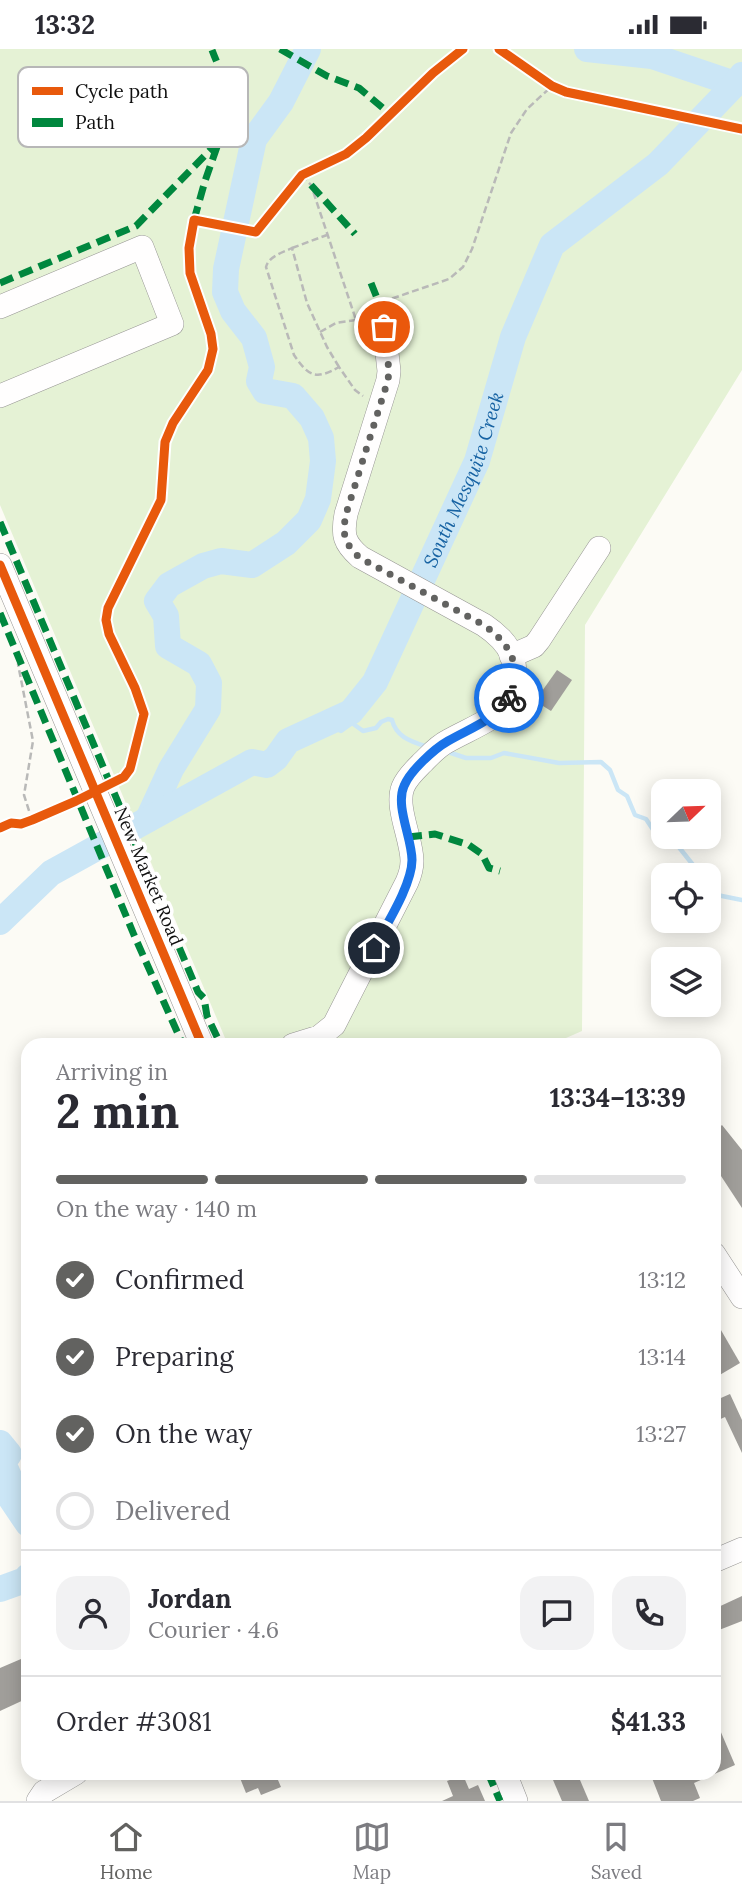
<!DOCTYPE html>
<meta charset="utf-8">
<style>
:root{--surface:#fff;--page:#f2f2f3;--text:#2b2b33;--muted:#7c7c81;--line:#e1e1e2;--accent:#626260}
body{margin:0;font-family:Lora,serif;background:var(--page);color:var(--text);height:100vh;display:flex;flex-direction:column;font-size:26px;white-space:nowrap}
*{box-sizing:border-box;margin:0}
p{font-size:23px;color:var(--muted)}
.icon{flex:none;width:38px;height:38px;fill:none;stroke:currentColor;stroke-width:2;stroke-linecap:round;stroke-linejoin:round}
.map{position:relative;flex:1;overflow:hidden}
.sheet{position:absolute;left:21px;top:989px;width:700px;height:742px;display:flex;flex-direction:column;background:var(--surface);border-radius:21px;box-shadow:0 4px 18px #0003}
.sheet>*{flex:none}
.needle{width:46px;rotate:67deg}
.tools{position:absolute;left:651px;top:730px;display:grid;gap:14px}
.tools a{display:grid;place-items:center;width:70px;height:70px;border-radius:14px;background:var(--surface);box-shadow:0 4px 18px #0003;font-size:35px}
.pin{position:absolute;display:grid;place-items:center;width:60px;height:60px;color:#fff;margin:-30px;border:4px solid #fff;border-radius:50%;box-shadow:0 2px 7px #0007}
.courier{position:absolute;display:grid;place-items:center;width:70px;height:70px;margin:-35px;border:5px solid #1a73e8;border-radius:50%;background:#fff;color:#222;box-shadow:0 2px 9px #0007}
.headline em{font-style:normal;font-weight:700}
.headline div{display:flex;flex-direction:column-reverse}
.headline{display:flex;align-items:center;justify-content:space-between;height:119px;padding:0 35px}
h1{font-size:46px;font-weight:700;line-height:52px}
.bar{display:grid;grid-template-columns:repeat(4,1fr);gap:10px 7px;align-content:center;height:84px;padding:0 35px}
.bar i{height:9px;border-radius:5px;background:var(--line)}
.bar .active{background:var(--accent)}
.bar p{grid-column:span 4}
.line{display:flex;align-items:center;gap:18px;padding:0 35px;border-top:2px solid var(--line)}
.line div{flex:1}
.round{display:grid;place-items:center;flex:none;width:74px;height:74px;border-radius:21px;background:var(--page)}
ol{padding:0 35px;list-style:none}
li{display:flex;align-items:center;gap:21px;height:77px}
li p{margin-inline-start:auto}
li .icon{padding:7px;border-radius:50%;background:var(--accent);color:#fff;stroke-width:4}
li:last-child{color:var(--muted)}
li i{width:38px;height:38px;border:4px solid var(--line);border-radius:50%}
.status{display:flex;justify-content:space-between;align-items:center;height:49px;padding:0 35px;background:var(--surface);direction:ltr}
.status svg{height:19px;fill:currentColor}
.menu{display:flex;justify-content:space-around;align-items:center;height:98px;border-top:2px solid var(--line);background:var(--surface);font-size:19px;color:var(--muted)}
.menu a{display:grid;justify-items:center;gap:4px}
.menu .active{color:var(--accent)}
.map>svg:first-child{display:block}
</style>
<div class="status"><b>13:32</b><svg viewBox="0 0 49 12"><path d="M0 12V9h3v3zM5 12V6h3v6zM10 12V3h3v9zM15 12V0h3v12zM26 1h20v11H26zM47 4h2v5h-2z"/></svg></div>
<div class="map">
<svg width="742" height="1752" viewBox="0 0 742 1752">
<rect width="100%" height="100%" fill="#fcfbf5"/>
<path fill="#e5f2d5" d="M0,0h742v321l-157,255 -3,406 -32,14h-322l-228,-540z"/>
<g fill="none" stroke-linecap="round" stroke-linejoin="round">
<g stroke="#cbe6f6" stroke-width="4.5">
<path d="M658,0l6,11"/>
<path d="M325,675l16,7 11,-8 11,8 13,-3 5,-6 7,-3 4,1c4,16 17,21 33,26"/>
<path d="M448,703l18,6h25l13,-5 55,10 42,-1 9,8 8,20 9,6 8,19 11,4 8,12 24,15 23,29"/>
<path d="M709,835l8,11 25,5"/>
</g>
<g stroke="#cbe6f6" stroke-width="26">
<path d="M587,0l65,7 83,28"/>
<path d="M148,770l23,-50 37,-60 1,-26 -10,-19 -31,-18 -2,-30 -9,-15 12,-16 34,-19 18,-5 31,4 34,-22 23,-23 9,-21 5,-38 -2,-23 -9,-20 -19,-22 -28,-5 -6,-10 3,-14 -8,-29 -21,-27 -8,-19 1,-23 28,-130 27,-37 27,-53"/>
<path id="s1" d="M0,873l51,-49 201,-111 15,3 9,-7 12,-17 63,-29 24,-30 102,-221 36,-124 39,-92 106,-81 77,-80 7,-9"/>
<path d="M0,1394l9,11 -6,9 9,20 -5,10 21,31"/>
<path d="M0,1540l25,-9 3,-4"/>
</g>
</g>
<g fill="#a09e9a">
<path d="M557,621l15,10 -21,31 -16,-10z"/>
<path d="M722,1076l20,25v58l-21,-32 -7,6v-50z"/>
<path d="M714,1269l26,45 -22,13 -4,-7z"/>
<path d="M730,1345l12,26v33l-17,-36 -11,5v-21z"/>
<path d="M742,1547v25l-28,11v-23z"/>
<path d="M28,1607v42l-28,13v-43z"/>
<path d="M714,1667l21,49 -41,18 6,15 -7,3h-32l-11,-28h64z"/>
<path d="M238,1724h37l6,14 -20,8 -3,-7 -12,5z"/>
<path d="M550,1724h27l12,28h-27z"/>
<path d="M463,1726l6,14 9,-4 7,16h-43l11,-5 -6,-15z"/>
</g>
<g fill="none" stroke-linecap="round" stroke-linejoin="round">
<g stroke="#969593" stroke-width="24">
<g id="minor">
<path d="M0,258l142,-60 30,77 -172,72"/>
<path d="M0,516l202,480"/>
<path d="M511,607l23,-10 5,-6 60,-92"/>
<path d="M293,996l26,-8 15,-12 73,-143c3,-7 5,-14 5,-21 0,-22 -17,-54 -9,-74 4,-10 13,-18 20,-25 8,-8 15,-16 25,-21 14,-8 29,-14 43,-23 26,-19 33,-55 10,-79 -5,-5 -11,-10 -17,-14l-124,-68c-16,-14 -18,-22 -14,-43l42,-134 1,-9 -5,-45"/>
<path d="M714,1205l28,43"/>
<path d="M714,1512l28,-12"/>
<path d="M505,1724l11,28"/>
<path d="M38,1752l6,-9 32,-19"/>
</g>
</g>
<g stroke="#b9b9b8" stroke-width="2.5" stroke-dasharray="7 3.5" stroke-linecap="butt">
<path d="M302,126l9,10 45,135 11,-2"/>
<path d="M292,199l35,-13"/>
<path d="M380,261l-1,-7 70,-24 14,-12 9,-18 39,-116 16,-24 25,-23"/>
<path d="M320,283l16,-9 20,-3"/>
<path d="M339,318l-12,-20 -20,-44 -15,-55c-10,5 -23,8 -26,19l28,88c15,22 22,25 45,12l16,23 8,6"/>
<path d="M21,612l-3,3 15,77 -9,54 8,25"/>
</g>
<use href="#minor" stroke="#fffefe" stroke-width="23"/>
<g stroke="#00873e" stroke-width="7" stroke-dasharray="14 7" stroke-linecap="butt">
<path d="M280,0l47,27 32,12 31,26"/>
<path d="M311,136l44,49"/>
<path d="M194,171l11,-39 14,-40 -5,-17c22,-31 10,-42 -2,-74"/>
<path d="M0,234l136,-57 83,-85"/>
<path d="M371,234l8,20"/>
<path d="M0,473l198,470 6,6 3,18 14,29"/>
<path d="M0,564l134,322 49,110"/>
<path d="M408,788l27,-3 34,11 13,9 7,14 11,3"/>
<path d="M488,1724l12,28"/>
</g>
<g stroke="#fff" stroke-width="13">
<g id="cycleway">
<path d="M499,0l53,37 14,6 176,37"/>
<path d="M0,516l202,480"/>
<path d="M0,779l11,-5 10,1 11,-4 44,-19 48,-24 6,-8 14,-55 -9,-26 -26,-54 -3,-14 2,-12 53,-108 4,-58 8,-19 35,-53 5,-21 -2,-15 -21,-61 -1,-25 5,-28 62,12 46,-57 44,-21 20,-16 67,-65 30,-24"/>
</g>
</g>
<use href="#cycleway" stroke="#e8590c" stroke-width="9"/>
</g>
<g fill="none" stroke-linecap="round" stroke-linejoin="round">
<path stroke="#626260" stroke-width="7" stroke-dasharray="0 12.6" d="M384,278l5,44 -1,9 -42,134c-4,21 -2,29 14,44l124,67c27,20 39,41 25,73"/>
<path stroke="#1a73e8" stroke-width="9" d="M374,899c12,-23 38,-63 38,-88 0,-22 -17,-54 -8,-74 6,-15 30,-37 44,-45 22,-13 46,-20 61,-43"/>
</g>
<g text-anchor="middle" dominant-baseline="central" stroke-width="7" stroke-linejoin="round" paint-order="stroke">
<g font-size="18" fill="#0f0f0f" stroke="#fff">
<text transform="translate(149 827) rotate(67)">New Market Road</text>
</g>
<g font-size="19" font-style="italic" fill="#1763a3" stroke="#fff">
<text stroke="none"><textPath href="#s1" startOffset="677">South Mesquite Creek</textPath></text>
</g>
</g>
<rect x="18" y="18" width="230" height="80" rx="10" fill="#fff" stroke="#b7b7b7" stroke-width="2"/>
<rect x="32" y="38" width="31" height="8" fill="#e8590c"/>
<rect x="32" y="69" width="31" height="9" fill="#00873e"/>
<g font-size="19" fill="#0f0f0f">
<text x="75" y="49">Cycle path</text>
<text x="75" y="80">Path</text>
</g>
</svg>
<div class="tools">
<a><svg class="needle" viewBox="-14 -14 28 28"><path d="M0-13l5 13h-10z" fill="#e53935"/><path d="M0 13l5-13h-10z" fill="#7c7c81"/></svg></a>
<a><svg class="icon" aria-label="locate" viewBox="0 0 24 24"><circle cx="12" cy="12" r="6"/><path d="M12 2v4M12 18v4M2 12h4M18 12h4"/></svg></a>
<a><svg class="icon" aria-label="layers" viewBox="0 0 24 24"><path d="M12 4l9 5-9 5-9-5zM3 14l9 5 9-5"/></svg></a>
</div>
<div class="pin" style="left:384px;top:278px;background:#ea580c"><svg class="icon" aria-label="bag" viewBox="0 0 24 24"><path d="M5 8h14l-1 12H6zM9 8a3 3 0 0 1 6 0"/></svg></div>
<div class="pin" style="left:374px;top:899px;background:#1f2937"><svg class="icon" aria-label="home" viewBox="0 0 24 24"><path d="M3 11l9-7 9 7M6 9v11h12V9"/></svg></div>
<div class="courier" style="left:509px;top:649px"><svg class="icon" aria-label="bike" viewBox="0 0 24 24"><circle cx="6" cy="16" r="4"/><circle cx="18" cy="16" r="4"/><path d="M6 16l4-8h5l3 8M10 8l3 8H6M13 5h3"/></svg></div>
<section class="sheet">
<div class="headline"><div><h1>2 min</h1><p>Arriving in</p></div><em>13:34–13:39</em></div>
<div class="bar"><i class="active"></i><i class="active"></i><i class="active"></i><i></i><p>On the way · 140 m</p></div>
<ol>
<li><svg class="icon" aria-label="check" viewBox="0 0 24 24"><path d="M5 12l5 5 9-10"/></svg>Confirmed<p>13:12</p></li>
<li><svg class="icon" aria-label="check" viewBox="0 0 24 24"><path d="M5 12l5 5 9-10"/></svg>Preparing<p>13:14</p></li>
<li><svg class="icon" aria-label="check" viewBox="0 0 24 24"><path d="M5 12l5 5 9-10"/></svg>On the way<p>13:27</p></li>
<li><i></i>Delivered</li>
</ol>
<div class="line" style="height:126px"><a class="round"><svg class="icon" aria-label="person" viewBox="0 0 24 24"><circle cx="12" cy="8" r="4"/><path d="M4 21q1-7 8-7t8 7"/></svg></a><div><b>Jordan</b><p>Courier · 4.6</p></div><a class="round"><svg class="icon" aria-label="chat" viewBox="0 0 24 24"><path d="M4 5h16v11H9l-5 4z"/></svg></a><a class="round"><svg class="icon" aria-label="phone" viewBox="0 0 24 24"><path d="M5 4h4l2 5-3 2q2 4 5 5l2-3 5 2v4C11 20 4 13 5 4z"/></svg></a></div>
<div class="line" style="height:91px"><div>Order #3081</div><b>$41.33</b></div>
</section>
</div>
<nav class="menu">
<a class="active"><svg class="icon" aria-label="home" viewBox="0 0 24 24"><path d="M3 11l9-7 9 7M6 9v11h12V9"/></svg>Home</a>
<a><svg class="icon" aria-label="map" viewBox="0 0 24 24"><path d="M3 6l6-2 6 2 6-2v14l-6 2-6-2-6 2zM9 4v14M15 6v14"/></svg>Map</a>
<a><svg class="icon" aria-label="saved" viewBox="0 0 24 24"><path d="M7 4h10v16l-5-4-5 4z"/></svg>Saved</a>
</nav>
